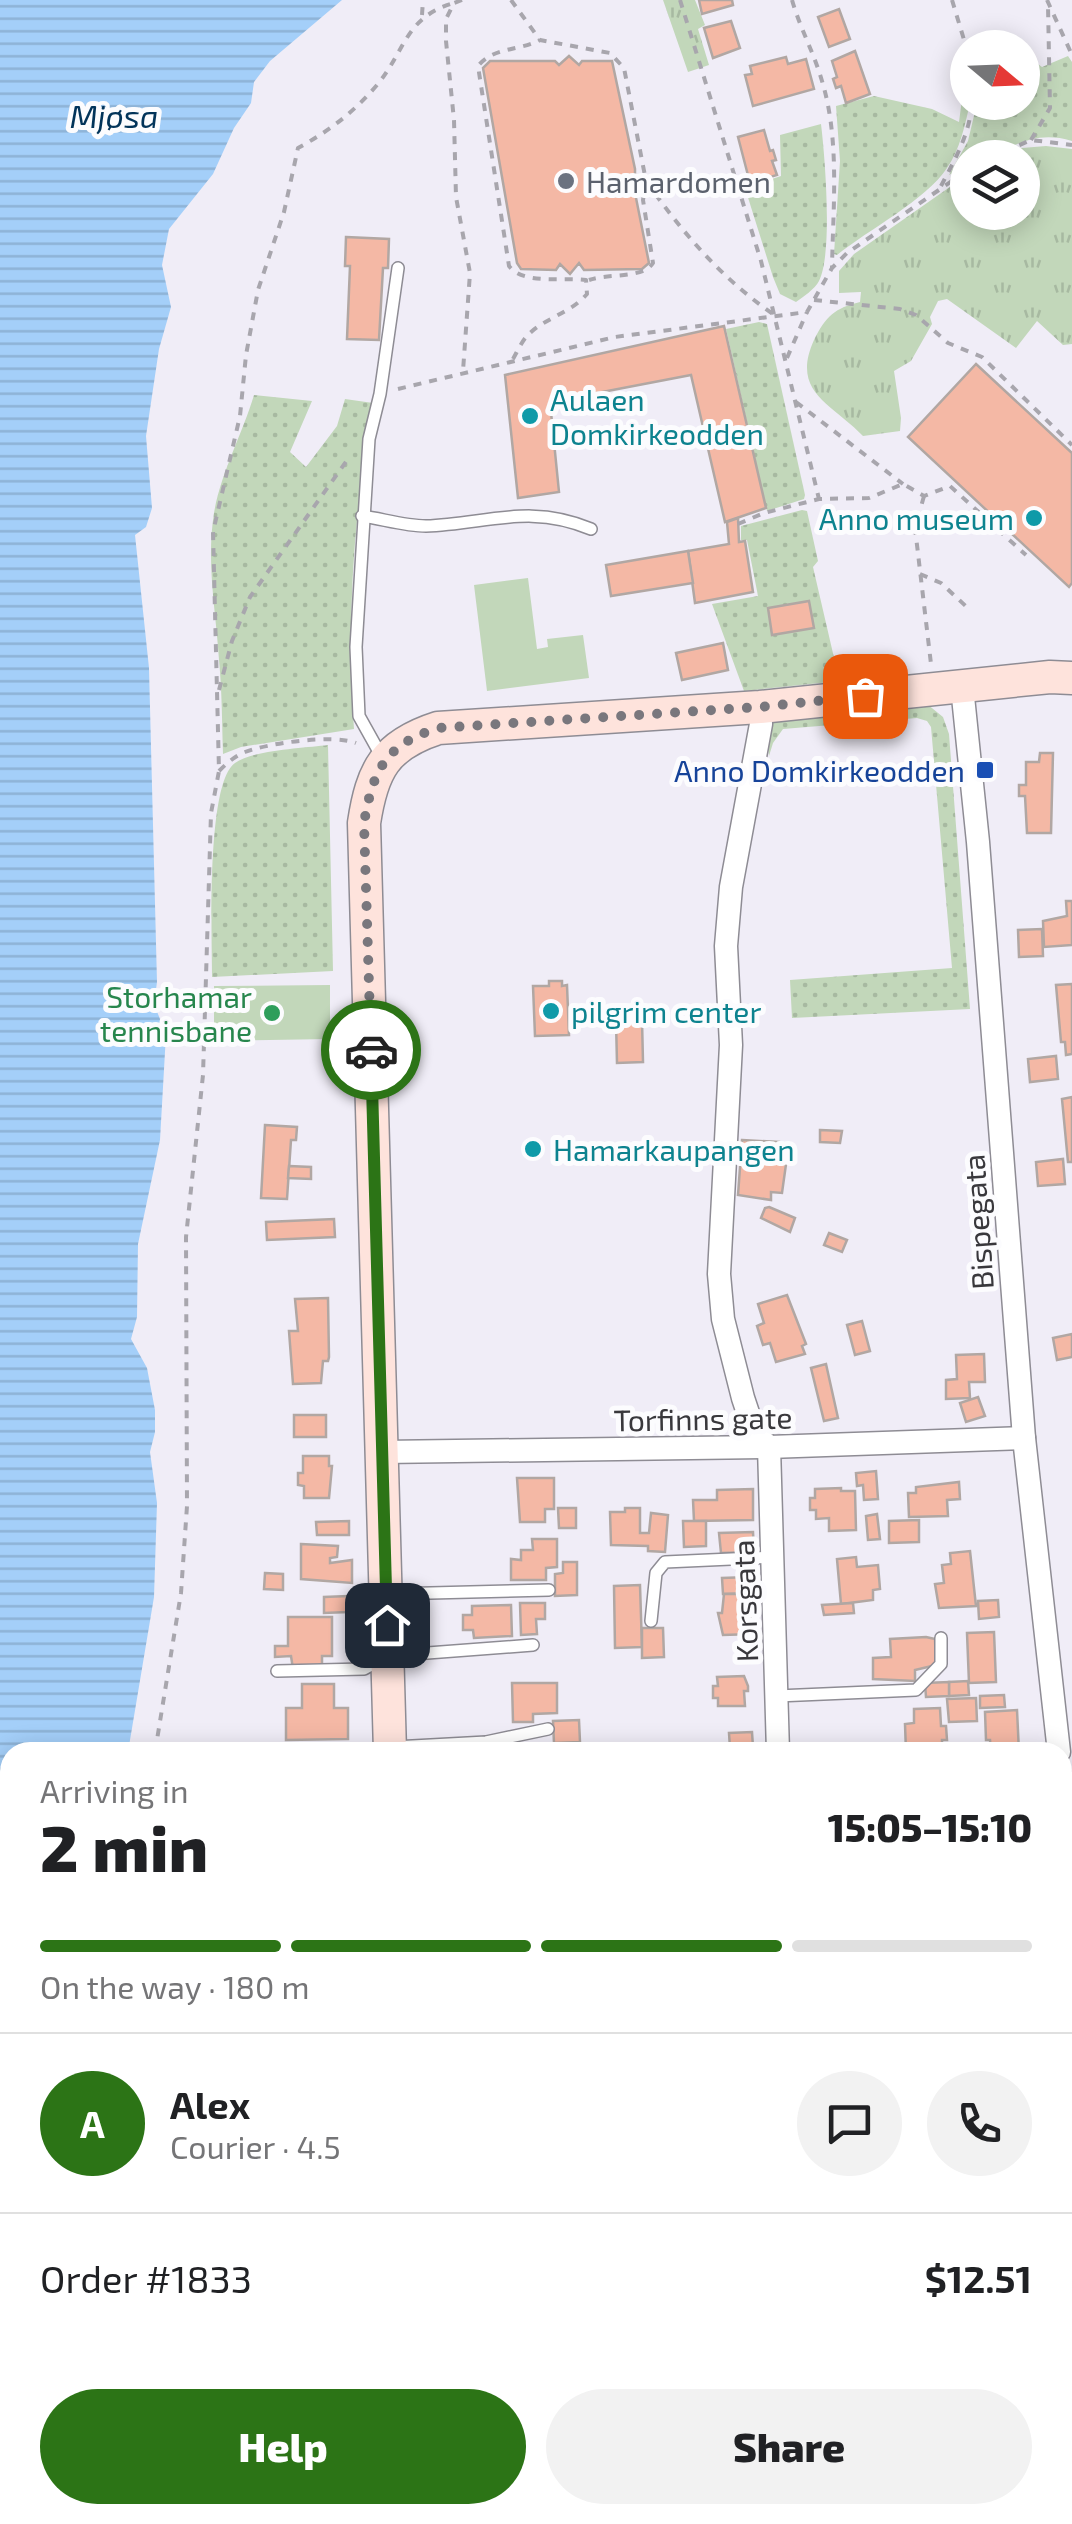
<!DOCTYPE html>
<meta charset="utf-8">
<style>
:root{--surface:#fff;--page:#f2f2f2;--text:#202124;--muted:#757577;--line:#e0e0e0;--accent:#2c7416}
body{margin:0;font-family:"Exo 2",sans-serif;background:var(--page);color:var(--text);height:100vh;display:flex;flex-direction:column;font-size:38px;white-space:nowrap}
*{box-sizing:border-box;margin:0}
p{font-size:32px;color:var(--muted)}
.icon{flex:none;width:55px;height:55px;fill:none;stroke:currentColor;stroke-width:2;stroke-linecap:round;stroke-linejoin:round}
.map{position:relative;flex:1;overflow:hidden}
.sheet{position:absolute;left:0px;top:1742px;width:1072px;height:782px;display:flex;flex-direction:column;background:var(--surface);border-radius:30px 30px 0 0;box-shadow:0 5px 25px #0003}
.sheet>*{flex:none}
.needle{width:65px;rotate:109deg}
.fabs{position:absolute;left:950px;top:30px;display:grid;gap:20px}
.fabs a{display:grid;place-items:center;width:90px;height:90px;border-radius:50%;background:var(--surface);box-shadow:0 5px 25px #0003;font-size:50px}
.pin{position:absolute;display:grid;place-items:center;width:85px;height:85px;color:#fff;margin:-42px;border-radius:20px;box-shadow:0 5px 15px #0006}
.courier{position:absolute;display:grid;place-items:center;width:100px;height:100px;margin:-50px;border:8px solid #2c7416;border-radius:50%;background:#fff;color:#222;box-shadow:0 2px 12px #0007}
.head em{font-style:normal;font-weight:800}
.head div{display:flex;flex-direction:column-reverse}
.head{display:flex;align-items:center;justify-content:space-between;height:170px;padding:0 40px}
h1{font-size:65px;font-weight:800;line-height:75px}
.bar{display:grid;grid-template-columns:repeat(4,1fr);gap:15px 10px;align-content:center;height:120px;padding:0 40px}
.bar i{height:12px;border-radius:8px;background:var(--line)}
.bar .selected{background:var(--accent)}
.bar p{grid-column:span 4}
.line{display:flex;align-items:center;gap:25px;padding:0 40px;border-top:2px solid var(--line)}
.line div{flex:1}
.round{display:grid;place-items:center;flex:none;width:105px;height:105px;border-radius:52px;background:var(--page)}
.cta{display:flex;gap:20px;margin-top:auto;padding:20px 40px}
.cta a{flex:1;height:115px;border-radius:60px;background:var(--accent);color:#fff;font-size:40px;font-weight:800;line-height:115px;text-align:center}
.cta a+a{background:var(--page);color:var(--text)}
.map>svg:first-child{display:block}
</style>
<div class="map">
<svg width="1072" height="2524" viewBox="0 0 1072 2524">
<defs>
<pattern id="grass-dots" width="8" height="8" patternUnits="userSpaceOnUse" patternTransform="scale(2.5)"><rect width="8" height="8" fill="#c2d7ba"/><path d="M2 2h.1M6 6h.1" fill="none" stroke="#a7b9a1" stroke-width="1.8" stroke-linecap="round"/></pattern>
<pattern id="sand-dots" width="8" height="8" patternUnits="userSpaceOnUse" patternTransform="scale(2.5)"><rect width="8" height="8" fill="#efe6c0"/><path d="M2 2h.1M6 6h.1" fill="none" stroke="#cec6a6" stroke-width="1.8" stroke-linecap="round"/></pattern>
<pattern id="park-tufts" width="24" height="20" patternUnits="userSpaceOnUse" patternTransform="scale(2.5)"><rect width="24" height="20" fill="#c2d7ba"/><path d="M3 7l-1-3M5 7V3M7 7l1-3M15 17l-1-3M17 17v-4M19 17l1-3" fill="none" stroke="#a7b9a1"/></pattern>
<pattern id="water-rules" width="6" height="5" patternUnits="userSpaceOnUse" patternTransform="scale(2.5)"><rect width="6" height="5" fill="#a4cff9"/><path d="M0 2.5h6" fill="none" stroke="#8eb2d6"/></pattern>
</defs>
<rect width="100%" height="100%" fill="#f0edf7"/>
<rect fill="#f6dde7" x="24" y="2515" width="374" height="9"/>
<g fill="url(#grass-dots)">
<path d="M1023,53l19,14 26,-11 4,6v79c-47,-14 -66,17 -104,17l-1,7 -18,10 19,-34 9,-38 45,-1z"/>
<path d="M966,68l2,34 2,1c-5,22 -10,46 -23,65 -21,32 -79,62 -110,87l-3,-1 6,-93 -4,-55 38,-10 58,13 27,13z"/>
<path d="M821,124c4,33 12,129 -2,157 -4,8 -16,16 -23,21l-16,-8 -7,-17 -28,-89 36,-12 -1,-41z"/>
<path d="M759,322l8,2 38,171 -1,4 -37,12 -41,-182z"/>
<path d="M254,395l58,6 -22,51 16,15 31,-41 8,-27 28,4c-19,108 -27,216 -19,326l-113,18 -18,7c-1,-31 -1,-63 -4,-94 -3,-49 -13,-97 -5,-147 7,-41 28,-78 40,-118z"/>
<path d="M802,510l5,1 11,50 -5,6 22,95 -5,20 -86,9 -32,-87 46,-8 -11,-56h-6v-14z"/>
<path d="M927,704l16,13 6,17 21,275 -178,9 -2,-38 162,-12 -21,-241 -4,-6 -10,-3 -134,11 -10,14 -4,13 -4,-38z"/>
<path d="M328,745l5,226 -121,6c0,-39 -6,-194 23,-214 18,-13 70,-15 93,-18z"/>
</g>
<path fill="url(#sand-dots)" d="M10,2166v148l-10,31v-151z"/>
<g fill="url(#park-tufts)">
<path d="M663,0h32l10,25 -7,4 11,36 -21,7z"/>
<path d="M1046,146l26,3v195l-9,1 -26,-24 -21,27 -69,-49 -9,2 -8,16 2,7 -21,37 -17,10 7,47 -1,13 -37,5c-30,-32 -73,-43 -49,-96 12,-24 21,-32 46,-38l1,-10 -22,1v-22l15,-17 113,-79 1,37h54v-54l-22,-1 22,-9z"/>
<path d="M10,2314v201h10v9h-20v-179z"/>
</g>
<g fill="#c2d7ba">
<path d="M528,578l9,71 11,-2 -1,-8 36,-4 6,43 -102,13 -13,-106z"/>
<path d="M330,985v54l-116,2v-55z"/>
</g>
<path fill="url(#water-rules)" d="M0,0h342l-72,61 -16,21 -3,21 -17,25 -21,46 -44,55 -7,36 9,42 -12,42 -13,87 6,72 -6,19 -11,8 14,133 8,314 -3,22 12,30 -6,106 -22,104 -1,73 -6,22 16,29 8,42v22l-5,20 7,51 -3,94 -26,155h-118v414l-10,28z"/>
<g fill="#f4b8a5" stroke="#b1a7a3" stroke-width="2.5">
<path d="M699,0h33l1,5 -31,9z"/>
<path d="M839,9l11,30 -21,8 -11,-30z"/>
<path d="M731,21l9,27 -27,10 -9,-30z"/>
<path d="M855,51l15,43 -24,9 -5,-17 -5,2 -3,-9 4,-2 -5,-16z"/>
<path d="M569,56l10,9 3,-4h30l23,108v24l14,70 -7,6 -58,1 -5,-7 -9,11 -10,-10 -4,6 -35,-1 -4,-6 -34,-195 7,-7h65l4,4z"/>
<path d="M786,57l2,7 18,-5 8,30 -61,17 -8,-31 7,-1 -2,-8z"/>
<path d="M764,130l6,21 3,-1 3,10 -4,1 5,14 -27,8 -12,-46z"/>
<path d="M346,237l43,2 -1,29h-5l-4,72 -32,-1 3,-73h-5z"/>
<path d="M724,326l42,182 -41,14 -34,-147 -141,27 9,90 -41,6 -13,-123z"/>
<path d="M976,364l96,89v130l-3,4 -161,-150z"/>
<path d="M738,518l1,24 6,-1 8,51 -58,11 -7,-52 41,-7 -2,-22z"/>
<path d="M688,551l5,32 -82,13 -5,-31z"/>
<path d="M809,601l5,27 -42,7 -4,-27z"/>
<path d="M723,643l5,27 -46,10 -6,-27z"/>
<path d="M1040,753h13l-2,80h-24l-2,-37h-6v-11h7v-23h13z"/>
<path d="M1066,901h6v44l-28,2 -1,-26 24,-5z"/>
<path d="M1042,929l1,27 -24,1 -1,-27z"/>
<path d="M549,981h13v5l5,-1 2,50 -34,1 -2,-50h16z"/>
<path d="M1072,984v70l-6,1 -1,-13h-4l-5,-57z"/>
<path d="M642,1020l1,42 -26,1 -1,-42z"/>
<path d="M1056,1056l2,23 -28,3 -2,-23z"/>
<path d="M1072,1097v65h-4l-6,-63z"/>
<path d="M265,1125l32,2 -1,13h-5l-4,59 -26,-1z"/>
<path d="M820,1130l22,1 -2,12 -20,-1z"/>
<path d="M742,1140l37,2v8h9l-6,43 -11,-1v8l-33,-5z"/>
<path d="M1063,1159l2,25 -27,2 -2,-24z"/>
<path d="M289,1166l22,1v12l-23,-1z"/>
<path d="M769,1207l26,11 -5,14 -29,-14 4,-10z"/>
<path d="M334,1219l1,18 -68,3 -1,-18z"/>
<path d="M829,1233l18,7 -5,12 -18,-7z"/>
<path d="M787,1295l19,49 -4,2 3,8 -29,8 -6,-19 -7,2 -6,-19 7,-3 -6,-19z"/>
<path d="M328,1298l1,59 -1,4h-5l-2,22 -28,1 -4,-53h9l-3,-32z"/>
<path d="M862,1321l8,30 -15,4 -8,-30z"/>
<path d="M1072,1334v23l-15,3 -4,-22z"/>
<path d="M984,1354l1,28h-16l1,16 -24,1v-19l11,-1 -1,-24z"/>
<path d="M826,1364l12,54 -14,3 -13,-53z"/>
<path d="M978,1397l7,19 -19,6 -6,-19z"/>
<rect x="294" y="1415" width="32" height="22"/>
<path d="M303,1456h26v10h3l-3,32h-25v-12l-6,-1v-12h5z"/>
<path d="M876,1471l2,28 -14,1 -1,-15 -6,1 -1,-13z"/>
<path d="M517,1478h37v31h-9v13h-25z"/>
<path d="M959,1482l1,17 -13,1 1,16 -39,1 -1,-24h8v-6z"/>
<path d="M841,1488v3h14l1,39 -27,1v-13l-13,1v-9h-6v-12h5v-9z"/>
<path d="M753,1489v31l-59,1 -1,-21h24v-10z"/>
<path d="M558,1508h18v20h-17z"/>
<path d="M625,1508h15v25h9l2,-20 17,2 -3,37 -17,-1v-5l-37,-1 -1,-33h15z"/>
<path d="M877,1514l3,25 -12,1 -2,-24z"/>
<path d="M919,1520v22l-30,1v-22z"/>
<path d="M349,1521v14h-32l-1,-13z"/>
<path d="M683,1521h23v25l-22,1z"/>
<path d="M753,1532l1,20 -33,1 -2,-20z"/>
<path d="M532,1539h25v28l-11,1v12h-35v-21l10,1v-10h12z"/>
<path d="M301,1544l37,2 -1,11 -7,1v5l22,-3v23l-51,-4z"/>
<path d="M970,1551l6,55 -37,2 -4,-24 9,-1 -2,-18 9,-1 -1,-11z"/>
<path d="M856,1557l1,10 21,-2 2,24 -7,1v10l-32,4 -4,-45z"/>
<path d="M563,1562h14v33l-22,1v-22l8,-1z"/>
<path d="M265,1573l18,1v16l-19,-1z"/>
<path d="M750,1577l1,16 -28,1 -1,-16z"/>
<path d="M640,1585l2,62 -27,1 -1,-62z"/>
<path d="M724,1594h27l1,8h-3l4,32 -30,1 -5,-22h4z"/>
<path d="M348,1596v16l-24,1v-16z"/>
<path d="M998,1600l1,17 -20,2 -1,-18z"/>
<path d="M520,1603h25v16h-9l1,15 -16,1z"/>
<path d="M853,1603l1,10 -30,2 -2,-10z"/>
<path d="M511,1605l1,31 -38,2 -1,-8h-10v-15h9v-9z"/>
<path d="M288,1617h44v39h-10v10l-29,3 -2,-13 -16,1v-11h13z"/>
<path d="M642,1628h21l1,29 -22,1z"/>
<path d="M994,1632l2,50 -27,1 -2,-50z"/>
<path d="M926,1637l9,2 1,26 -21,5v11l-42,-2v-21l18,-1 -1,-18z"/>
<path d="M744,1676l4,10v5h-4l1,15h-27v-8h-5v-12h5l-1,-9z"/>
<path d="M968,1681l1,14 -20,1v-14z"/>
<path d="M949,1682v14l-23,1 -1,-14z"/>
<path d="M512,1683h45v30l-24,1v8h-20z"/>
<path d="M302,1684h32v24h14v31l-62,1v-32h16z"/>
<path d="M1004,1695l1,12 -25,1v-12z"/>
<path d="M976,1698l1,23 -28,1 -2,-23z"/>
<path d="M940,1708l1,18h5l1,14h-5v11l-36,1 -1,-28 9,-1v-14z"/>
<path d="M1017,1710l2,42h-28l-1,-12h-4l-1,-28z"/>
<path d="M579,1720l1,22 -26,1 -1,-22z"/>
<path d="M752,1732l1,15 -23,1 -1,-15z"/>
<rect x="1062" y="2258" width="10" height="30"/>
<path d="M1062,2491h10v33h-13z"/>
<path d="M39,2515h41l1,9h-41z"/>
<path d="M141,2515h35l1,9h-36z"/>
<path d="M710,2519l51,1v4h-51z"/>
</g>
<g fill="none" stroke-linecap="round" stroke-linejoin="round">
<g stroke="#8e8c94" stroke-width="14">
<g id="lane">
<path d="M362,516c21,3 43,10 64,10 60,-2 104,-23 165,3"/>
<path d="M383,759l-24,-43 -3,-69 13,-208 11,-45 18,-126"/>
<path d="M391,1594l158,-4"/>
<path d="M651,1621l5,-48 9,-11 108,-5"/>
<path d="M277,1671l87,-2 24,-13 145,-11"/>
<path d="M777,1696l139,-6 25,-26v-26"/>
<path d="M394,1747l92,-5 62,-13"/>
<path d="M289,2524v-9"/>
</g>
</g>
<g stroke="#8e8c94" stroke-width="25">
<g id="street">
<path d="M962,687l16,155 46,596 35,314"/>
<path d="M760,707l1,17 -30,163 -5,59 5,99 -12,229 4,45 20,79 12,36 14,13 9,305"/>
<path d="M383,1452l386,-5 255,-9"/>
<path d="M1062,1779l10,83"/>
<path d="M1062,1981l10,-1"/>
<path d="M804,2515v9"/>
</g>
</g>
<g stroke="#8e8c94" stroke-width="35">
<g id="secondary">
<path d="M390,1752l-26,-929c8,-53 21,-78 74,-95l322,-21 290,-30 22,1"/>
<path d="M410,2515l1,9"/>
</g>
</g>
<g stroke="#a8a6ad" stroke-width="4" stroke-dasharray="8 8" stroke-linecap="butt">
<path d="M462,0l-8,3 -8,16v22l8,79 2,77 14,76 -7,98"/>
<path d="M511,0l29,40 70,13 14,15 22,113 -3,19 10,63c-10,16 -44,10 -64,17"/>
<path d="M680,0l81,261 58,238"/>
<path d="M792,0c8,28 22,53 30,81 18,59 11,126 10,187"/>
<path d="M952,0l16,53"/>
<path d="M1047,0l25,55"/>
<path d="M422,15l1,-15"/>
<path d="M1031,140l19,-32 -2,-103"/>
<path d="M990,158l41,-18 41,5"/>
<path d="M646,181c36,51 75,97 127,133"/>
<path d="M941,186c14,-27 29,-52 31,-84"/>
<path d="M814,300l86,9 16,6 32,28 34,14 90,88"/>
<path d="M787,358l20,-46"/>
<path d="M513,359c4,-7 8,-16 13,-22 17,-19 44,-23 61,-43l-1,-14c-24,-3 -63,5 -77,-14l-31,-200c15,-19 41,-15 62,-26"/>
<path d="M398,389l217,-52 192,-25 25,-44 15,-15 121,-83"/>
<path d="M796,402l107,82"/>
<path d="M924,496l-9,32 16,136"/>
<path d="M738,524l26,-11 55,-14 50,-1 34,-14 21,12 26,-10 76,69"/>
<path d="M920,574l21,9 29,27"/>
<path d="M219,690l13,-49 18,-44 100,-141"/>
<path d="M219,771c8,-8 16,-15 26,-19 24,-9 88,-18 111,-9"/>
<path d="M155,1752l26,-159 6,-87 -1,-269 17,-162 8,-262 8,-42 -6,-239 27,-116 6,-61 12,-65 26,-78 14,-64c31,-17 55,-35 79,-63 29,-35 28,-68 77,-82"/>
<path d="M0,2328l10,-31"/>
<path d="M13,2524v-9"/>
</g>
<use href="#lane" stroke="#fff" stroke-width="11"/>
<use href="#street" stroke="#fff" stroke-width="22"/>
<use href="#secondary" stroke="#fee3dc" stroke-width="32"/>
</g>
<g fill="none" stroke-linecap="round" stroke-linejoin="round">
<path stroke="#79777d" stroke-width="10" stroke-dasharray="0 18" d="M371,1050l-7,-227c9,-53 21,-78 74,-95l322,-21 105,-11"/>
<path stroke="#2c7416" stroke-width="12" d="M371,1050l16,575"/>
</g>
<circle fill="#6b7280" stroke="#fcfcfe" stroke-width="4" cx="566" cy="181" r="10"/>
<g fill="#0f9aa8" stroke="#fcfcfe" stroke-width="4">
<circle cx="530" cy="416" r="10"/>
<circle cx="1034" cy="518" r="10"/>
<circle cx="551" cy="1011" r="10"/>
<circle cx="533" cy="1149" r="10"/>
</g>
<rect fill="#1a4fb4" stroke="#fcfcfe" stroke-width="4" x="975" y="760" width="20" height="20" rx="5"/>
<circle fill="#2e9e5b" stroke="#fcfcfe" stroke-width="4" cx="272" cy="1013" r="10"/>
<g text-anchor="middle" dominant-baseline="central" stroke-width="10" stroke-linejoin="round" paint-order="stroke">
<g font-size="30" fill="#5b616d" stroke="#fcfcfe" text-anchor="start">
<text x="586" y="181">Hamardomen</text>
</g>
<g font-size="30" fill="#0d838f" stroke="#fcfcfe" text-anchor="start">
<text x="550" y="399">Aulaen<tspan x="550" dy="34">Domkirkeodden</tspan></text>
<text x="1014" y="518" text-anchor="end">Anno museum</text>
<text x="571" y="1011">pilgrim center</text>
<text x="553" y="1149">Hamarkaupangen</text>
</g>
<g font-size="30" fill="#164399" stroke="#fcfcfe" text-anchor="end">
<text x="965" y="770">Anno Domkirkeodden</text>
</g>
<g font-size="30" fill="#27864d" stroke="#fcfcfe" text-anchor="end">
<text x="252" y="996">Storhamar<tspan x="252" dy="34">tennisbane</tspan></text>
</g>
<g font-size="30" fill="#39383c" stroke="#fcfcfe">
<text transform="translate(977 1222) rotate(-94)">Bispegata</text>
<text transform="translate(703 1418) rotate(-1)">Torfinns gate</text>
<text transform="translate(744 1601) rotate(-92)">Korsgata</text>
</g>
<g font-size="32" font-style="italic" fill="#02345a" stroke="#fcfcfe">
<text x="114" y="115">Mjøsa</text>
</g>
</g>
</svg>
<div class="fabs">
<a><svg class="needle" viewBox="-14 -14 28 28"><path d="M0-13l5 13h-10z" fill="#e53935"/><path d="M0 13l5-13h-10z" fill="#757577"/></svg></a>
<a><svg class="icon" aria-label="layers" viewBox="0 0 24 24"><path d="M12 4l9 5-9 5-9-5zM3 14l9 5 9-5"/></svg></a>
</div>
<div class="pin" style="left:865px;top:696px;background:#ea580c"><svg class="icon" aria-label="bag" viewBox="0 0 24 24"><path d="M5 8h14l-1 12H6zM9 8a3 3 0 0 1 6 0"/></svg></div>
<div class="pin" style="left:387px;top:1625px;background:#1f2937"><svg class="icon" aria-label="home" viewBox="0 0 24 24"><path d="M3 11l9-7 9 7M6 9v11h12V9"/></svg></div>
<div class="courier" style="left:371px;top:1050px"><svg class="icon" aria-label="car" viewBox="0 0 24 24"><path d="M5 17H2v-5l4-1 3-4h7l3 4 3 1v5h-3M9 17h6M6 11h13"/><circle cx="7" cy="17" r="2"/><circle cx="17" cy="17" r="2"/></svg></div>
<section class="sheet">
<div class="head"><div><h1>2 min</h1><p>Arriving in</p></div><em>15:05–15:10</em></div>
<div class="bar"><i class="selected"></i><i class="selected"></i><i class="selected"></i><i></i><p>On the way · 180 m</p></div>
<div class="line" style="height:180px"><b class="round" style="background:var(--accent);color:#fff">A</b><div><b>Alex</b><p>Courier · 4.5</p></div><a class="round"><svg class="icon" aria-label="chat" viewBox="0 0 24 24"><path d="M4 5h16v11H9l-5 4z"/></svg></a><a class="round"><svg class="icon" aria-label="phone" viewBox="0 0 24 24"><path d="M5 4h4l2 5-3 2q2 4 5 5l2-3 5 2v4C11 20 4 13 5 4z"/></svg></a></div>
<div class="line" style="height:130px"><div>Order #1833</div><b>$12.51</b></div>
<div class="cta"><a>Help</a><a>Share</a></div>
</section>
</div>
